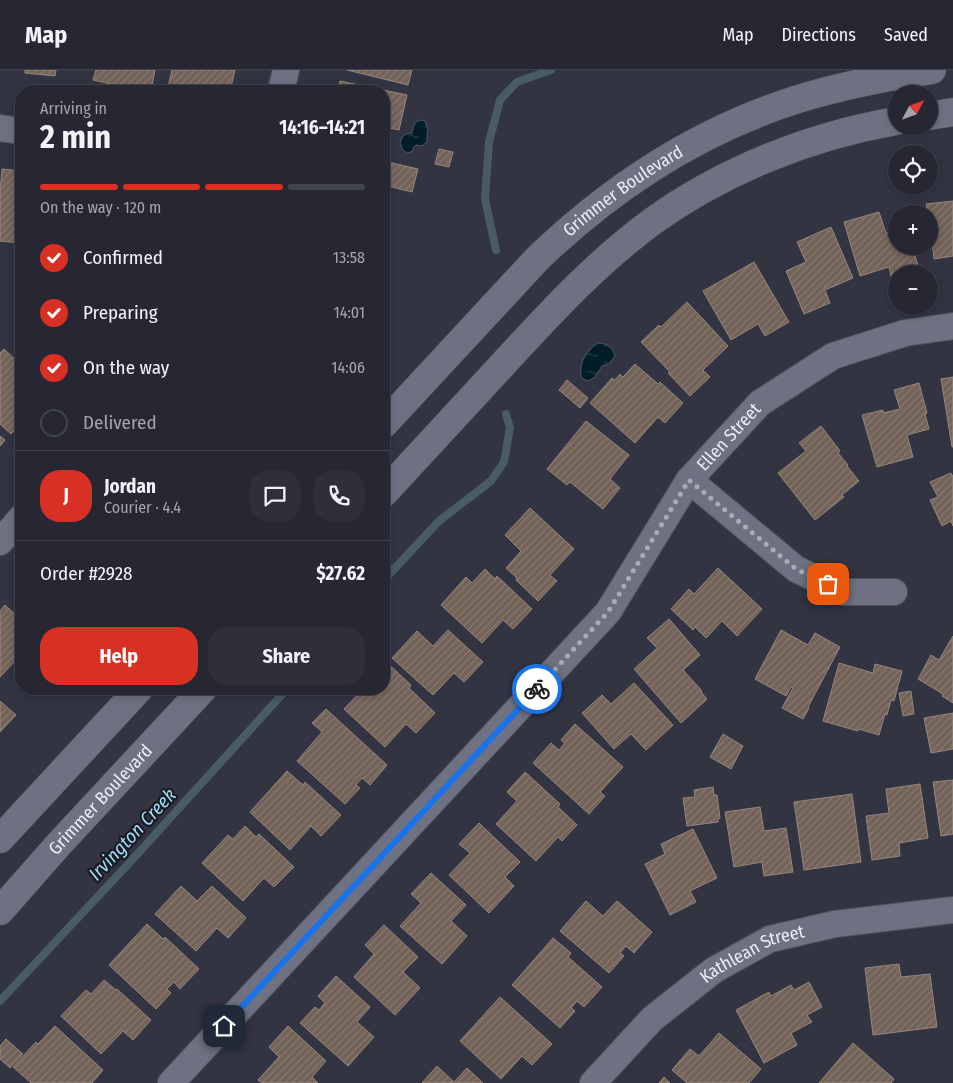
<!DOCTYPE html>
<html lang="en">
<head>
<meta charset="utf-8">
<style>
  :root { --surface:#262732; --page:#2e2f3a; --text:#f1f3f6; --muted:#a4a5ac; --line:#42444d; --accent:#d93025 }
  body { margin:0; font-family:"Fira Sans Condensed",sans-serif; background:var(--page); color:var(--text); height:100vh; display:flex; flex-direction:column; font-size:19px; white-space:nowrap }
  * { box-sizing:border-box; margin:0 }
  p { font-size:16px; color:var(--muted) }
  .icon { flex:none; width:28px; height:28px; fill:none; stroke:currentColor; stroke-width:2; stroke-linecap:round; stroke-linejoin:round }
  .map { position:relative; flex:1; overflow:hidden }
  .panel { position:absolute; left:15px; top:15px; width:375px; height:610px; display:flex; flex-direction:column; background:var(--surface); border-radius:20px; box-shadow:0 2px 8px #0003,0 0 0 1px var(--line) }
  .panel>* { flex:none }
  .needle { width:32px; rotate:49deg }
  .buttons { position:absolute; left:888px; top:15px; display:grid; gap:10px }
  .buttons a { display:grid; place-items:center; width:50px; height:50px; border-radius:50%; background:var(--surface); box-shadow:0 2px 8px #0003,0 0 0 1px var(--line); font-size:25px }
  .pin { position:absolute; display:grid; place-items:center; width:42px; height:42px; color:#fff; margin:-21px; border-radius:10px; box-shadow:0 2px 8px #0006 }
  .courier { position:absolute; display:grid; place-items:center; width:50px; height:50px; margin:-25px; border:4px solid #1a73e8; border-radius:50%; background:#fff; color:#222; box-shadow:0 1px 6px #0007 }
  .headline em { font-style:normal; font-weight:700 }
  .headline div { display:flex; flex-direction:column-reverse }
  .headline { display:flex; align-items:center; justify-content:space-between; height:85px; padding:0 25px }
  h1 { font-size:32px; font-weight:700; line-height:38px }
  .bar { display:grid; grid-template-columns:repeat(4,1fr); gap:8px 5px; align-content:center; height:60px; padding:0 25px }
  .bar i { height:6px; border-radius:4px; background:var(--line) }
  .bar .selected { background:var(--accent) }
  .bar p { grid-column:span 4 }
  .line { display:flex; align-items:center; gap:12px; padding:0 25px; border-top:1px solid var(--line) }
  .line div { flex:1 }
  .round { display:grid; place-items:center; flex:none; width:52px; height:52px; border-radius:20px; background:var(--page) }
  ol { padding:0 25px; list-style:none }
  li { display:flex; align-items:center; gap:15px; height:55px }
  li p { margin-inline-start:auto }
  li .icon { padding:5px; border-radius:50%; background:var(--accent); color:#fff; stroke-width:4 }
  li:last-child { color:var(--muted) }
  li i { width:28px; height:28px; border:2px solid var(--line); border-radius:50% }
  .action { display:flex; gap:10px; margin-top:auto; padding:10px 25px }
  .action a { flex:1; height:58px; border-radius:20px; background:var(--accent); color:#fff; font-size:20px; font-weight:700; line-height:58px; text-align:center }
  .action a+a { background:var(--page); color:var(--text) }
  header { display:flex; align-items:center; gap:30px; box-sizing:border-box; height:70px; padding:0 25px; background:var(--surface); border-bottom:1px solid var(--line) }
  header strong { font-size:24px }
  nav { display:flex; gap:28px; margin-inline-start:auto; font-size:18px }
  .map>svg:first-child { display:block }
  .water { fill:url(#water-ripples); stroke:#485b66 }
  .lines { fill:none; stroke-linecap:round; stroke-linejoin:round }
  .stream { stroke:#485b66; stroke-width:8 }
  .building { fill:url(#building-hatch); stroke:#97867c }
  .street-casing { stroke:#50515e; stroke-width:28 }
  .secondary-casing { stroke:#50515e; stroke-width:29 }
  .street { stroke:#6e7181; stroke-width:26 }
  .secondary { stroke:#6e7181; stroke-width:28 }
  .done { stroke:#aaabb6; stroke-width:5; stroke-dasharray:0 9 }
  .route { stroke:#1a73e8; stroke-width:6 }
  .labels { text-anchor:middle; stroke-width:4.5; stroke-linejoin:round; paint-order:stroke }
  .street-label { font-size:18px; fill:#eaebf5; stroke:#1b1c23 }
  .water-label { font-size:19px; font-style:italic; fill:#a0defc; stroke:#1b1c23 }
</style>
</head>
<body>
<header>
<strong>Map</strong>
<nav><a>Map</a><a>Directions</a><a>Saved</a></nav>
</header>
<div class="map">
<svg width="953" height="1013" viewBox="0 0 953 1013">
  <defs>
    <pattern id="water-ripples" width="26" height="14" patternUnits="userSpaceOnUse" patternTransform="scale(1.25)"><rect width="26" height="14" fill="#031d28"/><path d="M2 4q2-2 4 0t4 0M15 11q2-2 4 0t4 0" fill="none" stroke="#283e48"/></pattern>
    <pattern id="building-hatch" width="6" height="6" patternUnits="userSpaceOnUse" patternTransform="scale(1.25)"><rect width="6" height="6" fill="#726258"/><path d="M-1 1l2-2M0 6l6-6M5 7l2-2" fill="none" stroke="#867971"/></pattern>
  </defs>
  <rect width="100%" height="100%" fill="#323442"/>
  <g class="water">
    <path d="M421,50L425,51L428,60L427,65V72L422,76L416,75L413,78V81C406,85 402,80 400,73L402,67L406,64L412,63C414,56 413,52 421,50Z"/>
    <path d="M598,273C606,273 613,277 615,286L609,294L602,296L595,307L588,311L583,309L581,306C579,292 587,280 598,273Z"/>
  </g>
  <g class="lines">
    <g class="stream">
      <path d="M496,180L485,129L489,72L500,30L517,12L551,0"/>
      <path d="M384,510L439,451L491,411L504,392L510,358L506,344"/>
      <path d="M0,931L132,790L287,619"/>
    </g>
  </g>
  <g class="building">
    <path d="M25,0H56L55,6L25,3Z"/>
    <path d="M96,0H155L151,21H143L93,10Z"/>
    <path d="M172,0H235L230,21H167Z"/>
    <path d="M347,0H412L408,15Z"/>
    <path d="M340,11L407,25L399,60L384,57V21H338Z"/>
    <path d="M439,79L453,82L449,97L435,94Z"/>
    <path d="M384,91L418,99L412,122L384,115Z"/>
    <path d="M2,99L21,101V173L0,171V121Z"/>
    <path d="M953,131V186L934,189L929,144H928L926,134Z"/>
    <path d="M879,142L886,163L896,160V176H912L920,202L914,204H896V209L892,210L889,197L860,206L844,152Z"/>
    <path d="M831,157L853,208L825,220L830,233L804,244L786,201L806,192L797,172Z"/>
    <path d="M754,192L789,252L765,266L758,254L731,270L703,221Z"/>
    <path d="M687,232L728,276L703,300L710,307L690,326L668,303L670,302L641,272L659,255L661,257Z"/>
    <path d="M4,279L21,295V354L11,364L0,354V283Z"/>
    <path d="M635,294L658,314L660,312L683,333L665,353L658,347L635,373L590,333L612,308L615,310L620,304L623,307Z"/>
    <path d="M953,307V377H952L941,309Z"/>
    <path d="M567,310L588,328L580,338L559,320Z"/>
    <path d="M919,313L927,343L925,344L929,359L907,365L913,387L877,397L862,345L883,340V343L900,339L894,320Z"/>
    <path d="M586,351L629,385L610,409L620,418L603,439L570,412L567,415L547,399Z"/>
    <path d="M821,356L840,381L838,383L848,395L847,396L859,411L842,425L844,427L815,450L778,403L806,381L799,373Z"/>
    <path d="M0,366L5,370L0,376Z"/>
    <path d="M951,403L953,407V456L951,451L942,456L930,430L938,427L930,412Z"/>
    <path d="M530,438L574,479L550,505L557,511L538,531L516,510L517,508L506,498L521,481L505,465Z"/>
    <path d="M718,498L762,539L737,566L722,551L706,568L695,557L693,560L671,539L689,519L694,524Z"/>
    <path d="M485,499L495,509L497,506L532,539L513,559L503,550L482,573L441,535L466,507L472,513Z"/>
    <path d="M5,535L21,550V599L14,592L0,607V541Z"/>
    <path d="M669,549L700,585L683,600L702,621L701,622L707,629L681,653L634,599L657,578L647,568Z"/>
    <path d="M448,560L483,592L464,612L454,603L433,625L392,588L417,561L433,576Z"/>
    <path d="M781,560L808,575L815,563L840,577L808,637L809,638L803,649L782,638L793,618L791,617L786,626L755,609Z"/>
    <path d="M953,566V633L942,626L943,624L918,609L931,585L939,590Z"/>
    <path d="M384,590L411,615L409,618L435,643L416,663L406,654L385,677L344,639L363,619H384Z"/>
    <path d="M839,593L873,603L875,594L902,601L894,631L891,630L887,645L885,644L879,665L859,659L858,661L823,651Z"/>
    <path d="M634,613L673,655L646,680L631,664L614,679L582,643L602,625L611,634Z"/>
    <path d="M911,621L914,644L903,646L899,623Z"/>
    <path d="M0,631L16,645L0,662Z"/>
    <path d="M326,639L387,695L370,715L362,708L356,715L360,718L345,734L297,691L322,662L312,653Z"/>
    <path d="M953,643V679L931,683L924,648Z"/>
    <path d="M575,654L623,697L600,722L605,726L589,744L533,693L551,673L559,680L565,673L561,670Z"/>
    <path d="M723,664L743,676L731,699L710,687Z"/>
    <path d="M287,701L303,715L305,712L341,745L321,766L311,756L290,780L250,742Z"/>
    <path d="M525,702L560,734L558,737L577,755L562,771L558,767L536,791L496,754L517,731L507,722Z"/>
    <path d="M953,710V764L941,766L933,712Z"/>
    <path d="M920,714L928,768L899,773L900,786L872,790L866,746L889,743L886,719Z"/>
    <path d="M713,717L714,725H717L720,748L718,749V752L687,756L683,728L695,727L694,720Z"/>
    <path d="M852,724L861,792L804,800L794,732Z"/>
    <path d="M760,737L764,761L786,758L793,802L764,806L762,792L734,797L725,742Z"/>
    <path d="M479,753L520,792L505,807L514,816L489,843L449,805L470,783L459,774Z"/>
    <path d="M245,756L256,767L259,764L294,797L274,817L264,808L243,831L202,793L228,765L233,769Z"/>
    <path d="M693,759L717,808L690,821L696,832L670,845L645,794L665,784L661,774Z"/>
    <path d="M431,803L466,835L451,851L467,866L442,894L400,856L421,833L411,824Z"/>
    <path d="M181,816L197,831L212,816L246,848L228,868L217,858L196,881L155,844Z"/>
    <path d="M586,831L603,846L617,831L652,862L634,883L626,876L620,883L624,886L609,903L560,861Z"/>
    <path d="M147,854L163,869L165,867L199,899L180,919L174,912L167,919L171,923L156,939L109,895Z"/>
    <path d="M384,855L418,887L403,902L420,918L395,945L354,907L374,884L365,875Z"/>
    <path d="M553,868L571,883L568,887L602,917L584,937L577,931L571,938L575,941L560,958L512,915Z"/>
    <path d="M899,894L901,907L930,904L937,957L873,965L865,898Z"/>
    <path d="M336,906L370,937L357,952L374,967L348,996L300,953L315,937L319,940L325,933L318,926Z"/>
    <path d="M104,910L116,920L117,919L151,950L133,970L123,961L101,984L61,946L86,920L91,924Z"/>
    <path d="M809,912L822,937L807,945L812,952L791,963L797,975L764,993L736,940L769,922L771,926L791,915L794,920Z"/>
    <path d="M500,927L552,974L532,995L522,986L501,1009L460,971Z"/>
    <path d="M55,956L103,1000L92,1013H31L13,997L36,972L38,974Z"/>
    <path d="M288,956L326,991L312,1007L318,1013H262L258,1010L279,987L269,977Z"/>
    <path d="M719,963L761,999L749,1013H687L672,1000L690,979L699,986Z"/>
    <path d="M6,969L23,984L10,998L0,989V976Z"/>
    <path d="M853,973L894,1009L891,1013H819Z"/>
    <path d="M437,996L454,1012L467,998L483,1013H422Z"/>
    <path d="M664,1007L670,1013H659Z"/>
  </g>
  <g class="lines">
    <defs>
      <g id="street">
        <path d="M281,21L286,0"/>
        <path d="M0,58L21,61"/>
        <path d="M689,410L796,499L844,522H894"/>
        <path d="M0,472L21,448"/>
        <path id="s1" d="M171,1013L608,542L689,410L760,333L833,286L905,263L953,256"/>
        <path id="s2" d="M593,1013L652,949L714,900L770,869L835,854L953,840"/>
      </g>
      <g id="secondary">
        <path d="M929,46L953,42"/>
        <path id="s3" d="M384,354L538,188C611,118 698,61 795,30C840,16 886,7 932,0"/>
        <path d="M384,423C424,380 464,336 505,292C551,242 597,192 653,151C724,100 810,66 896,51"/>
        <path d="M0,769L139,619"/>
        <path id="s4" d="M0,841L59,774L203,619"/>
      </g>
    </defs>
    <use href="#street" class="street-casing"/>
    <use href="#secondary" class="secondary-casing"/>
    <use href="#street" class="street"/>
    <use href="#secondary" class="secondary"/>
  </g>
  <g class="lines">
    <path class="done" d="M537,619L608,542L689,410L796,499L828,514"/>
    <path class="route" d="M224,956L537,619"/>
  </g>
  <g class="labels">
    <g class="street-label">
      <text dy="6" stroke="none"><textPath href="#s3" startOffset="335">Grimmer Boulevard</textPath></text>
      <text dy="6" stroke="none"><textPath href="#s1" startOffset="856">Ellen Street</textPath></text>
      <text dy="6" stroke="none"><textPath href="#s4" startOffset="150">Grimmer Boulevard</textPath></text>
      <text dy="6" stroke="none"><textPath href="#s2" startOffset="208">Kathlean Street</textPath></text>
    </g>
    <g class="water-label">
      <text transform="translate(132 764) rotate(-47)" y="7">Irvington Creek</text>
    </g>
  </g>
</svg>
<div class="buttons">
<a><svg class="needle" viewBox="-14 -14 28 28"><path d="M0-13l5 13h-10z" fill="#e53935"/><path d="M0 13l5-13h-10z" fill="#a4a5ac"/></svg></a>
<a><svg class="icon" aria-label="locate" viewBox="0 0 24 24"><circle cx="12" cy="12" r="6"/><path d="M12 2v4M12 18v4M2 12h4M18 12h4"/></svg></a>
<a>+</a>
<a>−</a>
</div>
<div class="pin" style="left:828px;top:514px;background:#ea580c"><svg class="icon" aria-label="bag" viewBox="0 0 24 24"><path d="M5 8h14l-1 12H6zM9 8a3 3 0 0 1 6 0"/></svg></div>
<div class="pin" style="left:224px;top:956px;background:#1f2937"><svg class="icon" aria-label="home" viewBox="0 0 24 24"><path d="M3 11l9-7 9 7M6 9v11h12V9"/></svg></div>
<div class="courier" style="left:537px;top:619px"><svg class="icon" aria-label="bike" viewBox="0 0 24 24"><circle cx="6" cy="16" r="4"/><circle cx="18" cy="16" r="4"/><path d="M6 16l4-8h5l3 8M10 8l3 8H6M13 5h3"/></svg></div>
<section class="panel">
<div class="headline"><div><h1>2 min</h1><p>Arriving in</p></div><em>14:16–14:21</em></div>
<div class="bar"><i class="selected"></i><i class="selected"></i><i class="selected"></i><i></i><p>On the way · 120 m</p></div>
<ol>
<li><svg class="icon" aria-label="check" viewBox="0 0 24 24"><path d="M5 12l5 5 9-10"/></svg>Confirmed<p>13:58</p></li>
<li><svg class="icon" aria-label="check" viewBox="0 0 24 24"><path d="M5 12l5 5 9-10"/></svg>Preparing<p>14:01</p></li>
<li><svg class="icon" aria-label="check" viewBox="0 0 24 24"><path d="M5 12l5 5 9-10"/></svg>On the way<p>14:06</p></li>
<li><i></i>Delivered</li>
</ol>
<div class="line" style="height:90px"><b class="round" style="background:var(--accent);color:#fff">J</b><div><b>Jordan</b><p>Courier · 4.4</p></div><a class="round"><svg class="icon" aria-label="chat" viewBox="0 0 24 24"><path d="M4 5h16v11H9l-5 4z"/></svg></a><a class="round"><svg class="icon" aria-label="phone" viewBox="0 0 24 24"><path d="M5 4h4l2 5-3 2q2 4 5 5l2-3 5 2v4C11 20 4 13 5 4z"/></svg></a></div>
<div class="line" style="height:65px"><div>Order #2928</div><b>$27.62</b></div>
<div class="action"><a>Help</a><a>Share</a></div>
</section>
</div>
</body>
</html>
